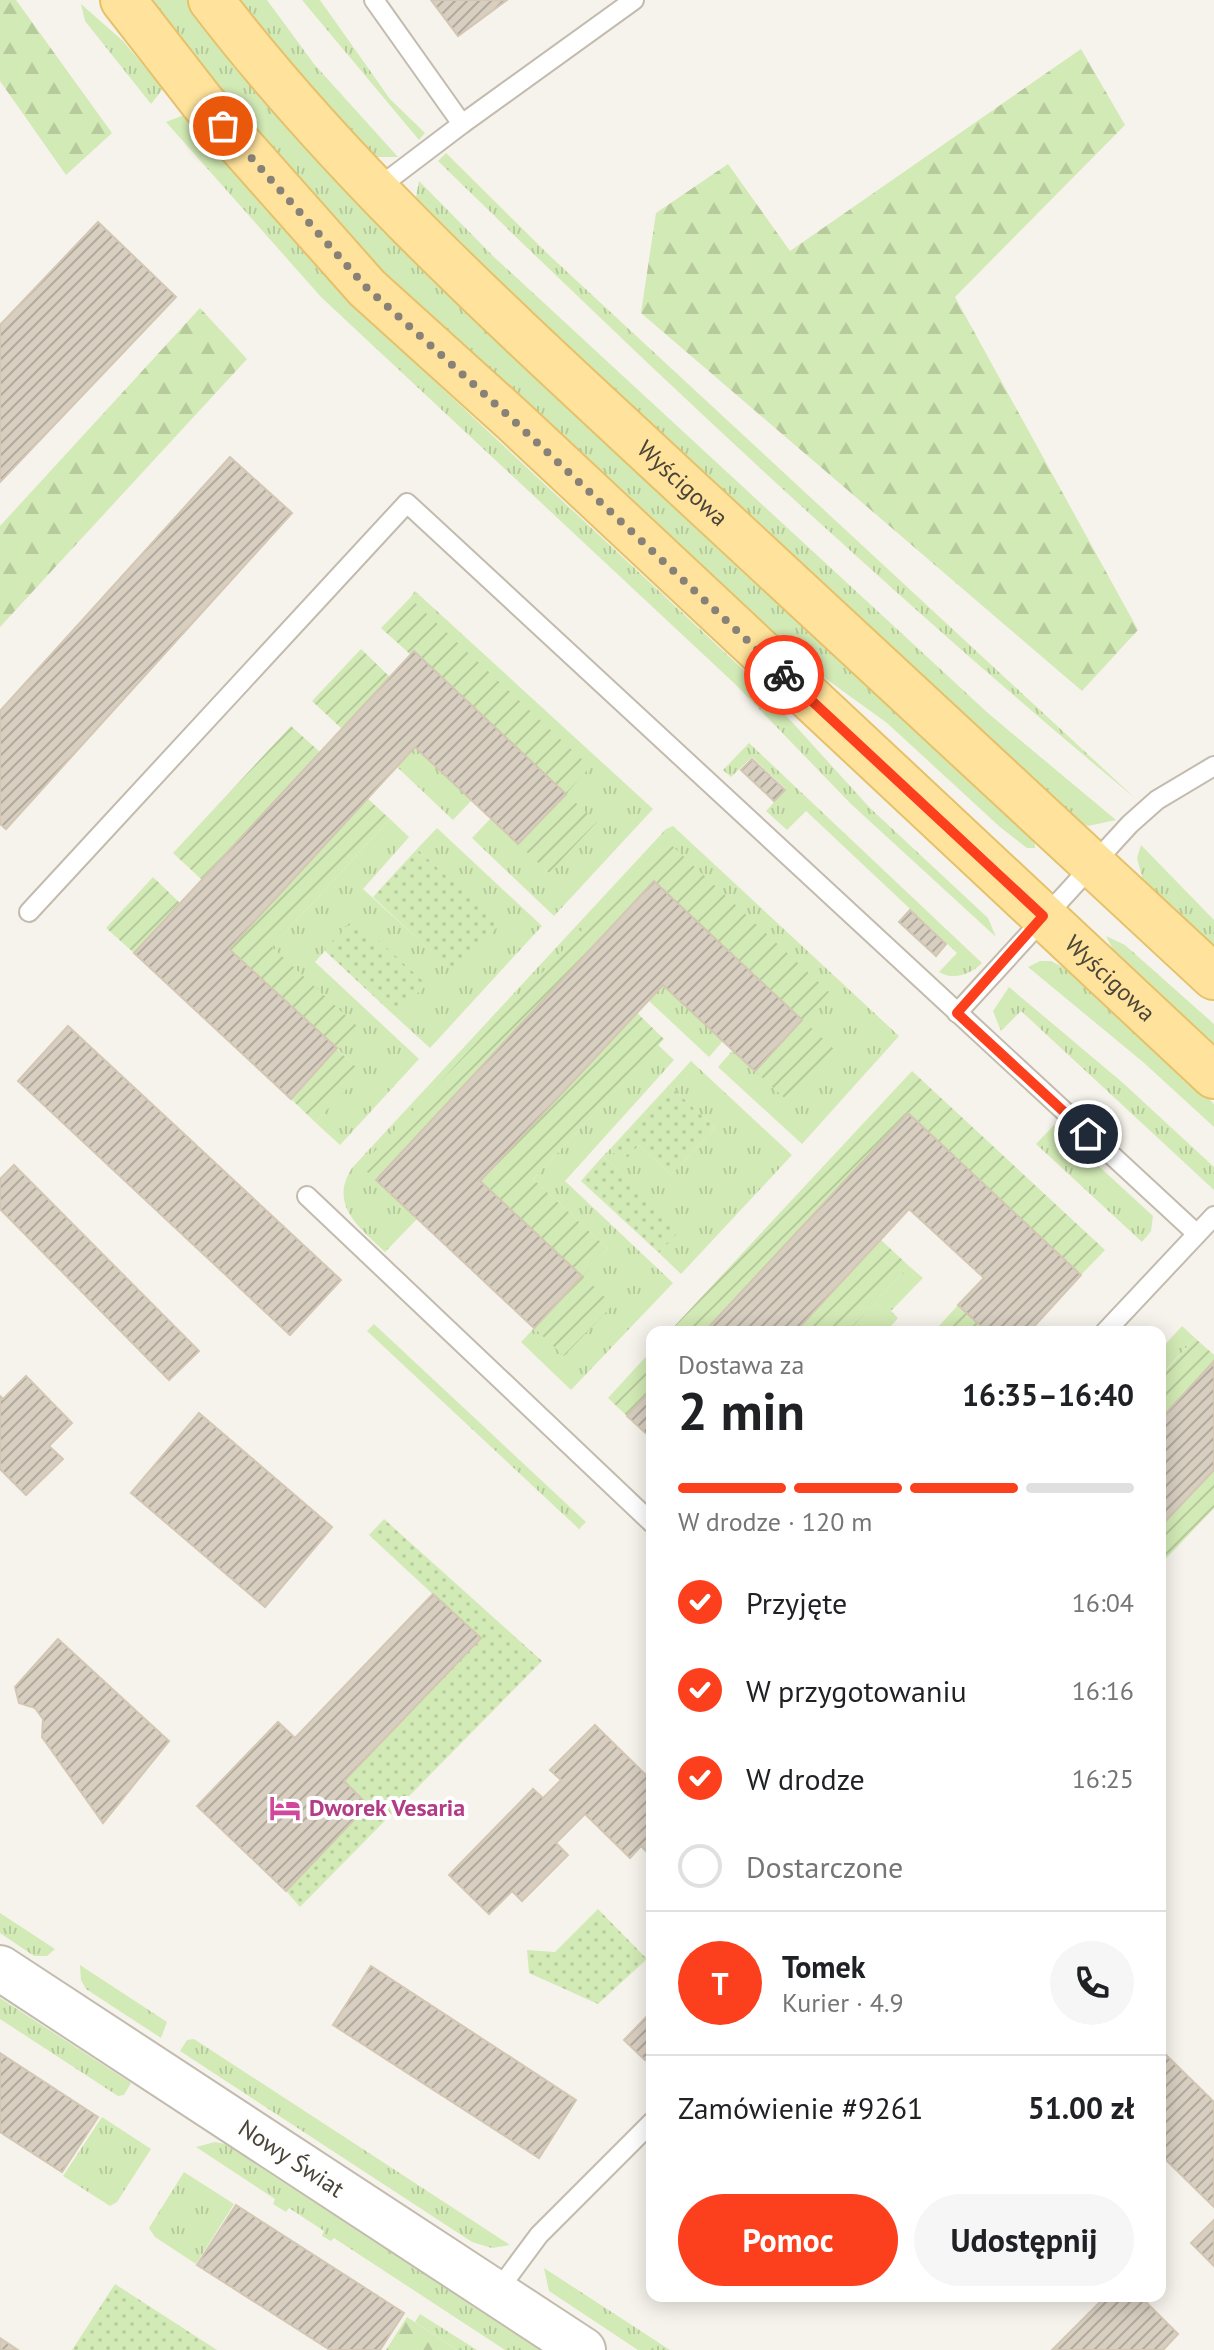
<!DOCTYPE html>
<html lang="pl">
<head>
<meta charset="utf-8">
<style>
  :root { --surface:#fff; --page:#f6f6f6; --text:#202124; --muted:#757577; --line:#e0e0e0; --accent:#fc3f1d }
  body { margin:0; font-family:"PT Sans",sans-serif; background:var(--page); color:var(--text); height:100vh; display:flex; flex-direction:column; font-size:30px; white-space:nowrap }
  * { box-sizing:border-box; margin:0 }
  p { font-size:26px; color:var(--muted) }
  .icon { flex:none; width:44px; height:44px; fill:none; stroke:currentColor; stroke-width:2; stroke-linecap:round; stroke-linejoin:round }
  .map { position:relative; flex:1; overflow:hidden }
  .details { position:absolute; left:646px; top:1326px; width:520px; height:976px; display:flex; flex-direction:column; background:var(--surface); border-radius:16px; box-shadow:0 4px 20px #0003 }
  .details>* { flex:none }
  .pin { position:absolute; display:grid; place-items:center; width:68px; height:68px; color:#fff; margin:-34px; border:4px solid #fff; border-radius:50%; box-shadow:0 2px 8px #0007 }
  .courier { position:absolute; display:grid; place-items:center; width:80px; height:80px; margin:-40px; border:6px solid #fc3f1d; border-radius:50%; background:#fff; color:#222; box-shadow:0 2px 10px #0007 }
  .summary em { font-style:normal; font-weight:800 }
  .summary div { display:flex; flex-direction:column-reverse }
  .summary { display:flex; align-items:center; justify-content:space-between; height:136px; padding:0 32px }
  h1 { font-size:52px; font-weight:800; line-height:60px }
  .bar { display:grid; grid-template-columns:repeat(4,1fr); gap:12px 8px; align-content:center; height:96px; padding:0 32px }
  .bar i { height:10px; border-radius:6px; background:var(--line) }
  .bar .current { background:var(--accent) }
  .bar p { grid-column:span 4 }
  .line { display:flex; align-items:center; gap:20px; padding:0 32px; border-top:2px solid var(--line) }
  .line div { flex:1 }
  .round { display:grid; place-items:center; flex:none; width:84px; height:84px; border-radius:42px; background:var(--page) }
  ol { padding:0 32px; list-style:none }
  li { display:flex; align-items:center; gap:24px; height:88px }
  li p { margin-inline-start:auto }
  li .icon { padding:8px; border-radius:50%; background:var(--accent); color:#fff; stroke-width:4 }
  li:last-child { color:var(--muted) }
  li i { width:44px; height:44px; border:4px solid var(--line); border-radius:50% }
  .button { display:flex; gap:16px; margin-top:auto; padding:16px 32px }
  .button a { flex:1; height:92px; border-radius:48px; background:var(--accent); color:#fff; font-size:32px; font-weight:800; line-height:92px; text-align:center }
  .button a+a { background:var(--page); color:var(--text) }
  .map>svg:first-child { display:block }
  .grass { fill:url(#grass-tufts) }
  .forest { fill:url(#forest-firs) }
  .park { fill:url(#park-dots) }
  .garden { fill:url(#garden-furrows) }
  .building { fill:url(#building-hatch); stroke:#d3c7b4; stroke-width:2 }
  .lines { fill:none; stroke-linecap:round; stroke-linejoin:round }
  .service-casing { stroke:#c2bbae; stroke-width:22 }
  .tertiary-casing { stroke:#c2bbae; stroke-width:48 }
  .primary-casing { stroke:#e6c16a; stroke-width:48 }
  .service { stroke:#fff; stroke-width:18 }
  .tertiary { stroke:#fff; stroke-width:44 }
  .primary { stroke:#ffe39c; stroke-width:44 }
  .done { stroke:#878178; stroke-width:8; stroke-dasharray:0 14.4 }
  .route { stroke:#fc3f1d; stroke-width:10 }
  .labels { text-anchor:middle; stroke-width:8; stroke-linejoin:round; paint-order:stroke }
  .street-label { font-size:24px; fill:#4b4439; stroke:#fff }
  .hotel-label { font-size:24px; font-weight:bold; fill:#b23c85; stroke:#fff; text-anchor:start }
</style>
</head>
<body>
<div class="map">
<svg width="1214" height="2350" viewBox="0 0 1214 2350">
  <defs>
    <pattern id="grass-tufts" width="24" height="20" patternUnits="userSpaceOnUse" patternTransform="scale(2)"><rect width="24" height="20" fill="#d2eab5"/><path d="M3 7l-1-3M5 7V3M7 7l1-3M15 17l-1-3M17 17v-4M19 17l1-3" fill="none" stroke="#b6ca9c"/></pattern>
    <pattern id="forest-firs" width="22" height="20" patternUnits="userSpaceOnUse" patternTransform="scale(2)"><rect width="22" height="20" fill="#d2eab5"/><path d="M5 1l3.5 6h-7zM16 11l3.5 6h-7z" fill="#b6ca9c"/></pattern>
    <pattern id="park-dots" width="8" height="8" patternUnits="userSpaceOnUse" patternTransform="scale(2)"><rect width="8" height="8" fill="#d2eab5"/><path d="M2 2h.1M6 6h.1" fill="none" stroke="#b6ca9c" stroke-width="1.8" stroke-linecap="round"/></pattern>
    <pattern id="garden-furrows" width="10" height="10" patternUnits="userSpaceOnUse" patternTransform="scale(2)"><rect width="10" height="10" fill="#d2eab5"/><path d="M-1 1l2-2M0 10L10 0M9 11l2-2" fill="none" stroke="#b6ca9c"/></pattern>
    <pattern id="building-hatch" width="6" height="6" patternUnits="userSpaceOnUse" patternTransform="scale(2)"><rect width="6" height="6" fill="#d8cfc1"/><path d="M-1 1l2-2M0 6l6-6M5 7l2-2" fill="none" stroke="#b1aa9e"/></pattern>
  </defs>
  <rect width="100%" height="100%" fill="#f6f3ec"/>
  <g class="grass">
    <path d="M144,0H187L254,86L433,281L1000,803C1011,815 1036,831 1035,848H1027L1000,827L887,723L775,642L401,293L276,161Z"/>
    <path d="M238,0H267L314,64L398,157H376L365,149Z"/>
    <path d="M302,0H320L390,99L425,133L419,140Z"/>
    <path d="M81,4L123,41L163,89L151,104L85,21Z"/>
    <path d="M184,115L314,263L371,322L751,677L870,808L988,918L996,937L851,804L735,684L321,297L166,122Z"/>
    <path d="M446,153L550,256L1136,799C894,598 663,381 438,161Z"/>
    <path d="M419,181L493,256L989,714L1116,820L1088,826L1074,819L509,295L421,208L416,197Z"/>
    <path d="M415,591L653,809L554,916L472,838L491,818L549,873L566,794L410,598Z"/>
    <path d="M749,743L982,963C971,974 954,981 939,972L957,953L806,811L787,830L766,811L786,789L752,757L731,777L723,770Z"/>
    <path d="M415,747L472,800L453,820L397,767Z"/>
    <path d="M390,819L409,837L363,889L454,972L498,925L417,849L437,828L542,926L430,1048L396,1017L425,984L353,919L315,962L419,1059L340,1145L315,1122L361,1073L337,1048L272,947Z"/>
    <path d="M673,826L899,1036L802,1144L718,1067L733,1050L756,1071L802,1020L654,882L376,1179L417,1219L385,1252C360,1228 328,1205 352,1168L666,829Z"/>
    <path d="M1141,845L1214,920V948L1143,881L1137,858Z"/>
    <path d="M1106,936L1125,945L1214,1024V1046L1116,955Z"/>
    <path d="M1040,961H1051L1072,972L1214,1104V1127L1143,1062L1028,967Z"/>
    <path d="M663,985L723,1041L709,1057L649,1001Z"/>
    <path d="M1009,987L1123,1083L1214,1167V1190L1021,1011L1001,1031L993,1011Z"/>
    <path d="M658,1045L674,1060L565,1181L673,1283L571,1390L521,1342L608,1249L533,1179Z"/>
    <path d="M691,1061L792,1155L681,1274L659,1253L681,1228L603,1156L610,1149L623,1161L639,1145L671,1175L715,1128L669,1085Z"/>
    <path d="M1054,1125L1153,1216L1151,1231L1142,1242L1036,1144Z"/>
    <path d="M909,1266L923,1278L891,1311L898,1318L886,1332H848Z"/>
    <path d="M374,1324L586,1522L579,1529L367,1331Z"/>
    <path d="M1182,1326L1195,1338L1160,1376V1350Z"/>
    <path d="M0,1913L55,1949L47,1956H34L0,1933Z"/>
    <path d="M80,1965L167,2022L161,2038L86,1989L81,1980Z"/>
    <path d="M0,1998L131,2083L124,2095L118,2096L0,2019Z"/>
    <path d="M194,2039L510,2245L492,2248L472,2242L180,2051L187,2040Z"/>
    <path d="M102,2117L151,2149L117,2202L110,2206L63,2176Z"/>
    <path d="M215,2142L225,2144L540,2350H505L334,2238L331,2241L322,2236L324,2231L289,2208L286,2212L273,2204L275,2199L196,2147Z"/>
    <path d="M184,2172L234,2204L196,2264L155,2237L149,2228Z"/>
    <path d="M544,2268L670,2350H638L549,2291Z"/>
    <path d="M420,2314L477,2350H457L415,2322Z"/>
  </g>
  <g class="forest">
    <path d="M0,0H16L112,133L66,175L0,81Z"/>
    <path d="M1081,49L1125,125L955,297L1138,630L1082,691L641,313L656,213L728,164L790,251Z"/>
    <path d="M200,308L247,359L0,627V526Z"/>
    <path d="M407,2317L457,2350H386Z"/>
  </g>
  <g class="park">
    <path d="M417,849L499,925L454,973L373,897Z"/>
    <path d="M354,918L426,984L396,1017L324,950Z"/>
    <path d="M669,1085L715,1128L671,1175L639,1145L623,1162L610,1149Z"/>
    <path d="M603,1156L682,1228L659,1253L581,1181Z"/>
    <path d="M384,1519L542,1661L300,1907L286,1891L368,1805L344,1781L480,1638L369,1535Z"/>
    <path d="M598,1909L647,1959L598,2004L529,1973L527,1950L555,1952Z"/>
    <path d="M115,2284L217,2350H72Z"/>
  </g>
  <g class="garden">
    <path d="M410,598L590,767L566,794L597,822L549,873L518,844L565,793L414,652L411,655L381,628Z"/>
    <path d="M361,649L390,677L342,729L312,701Z"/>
    <path d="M291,726L320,752L202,880L173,853Z"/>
    <path d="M367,798L390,819L272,947L357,1026L337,1049L362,1073L315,1122L291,1099L336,1048L229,949Z"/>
    <path d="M666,840L829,992L803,1020L838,1053L791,1104L755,1071L802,1020L654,882L376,1180L361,1166Z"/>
    <path d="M153,877L180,903L134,953L106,928Z"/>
    <path d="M637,1013L664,1039L533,1179L608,1249L583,1276L613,1305L564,1356L534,1328L582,1276L480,1181Z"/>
    <path d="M912,1071L1105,1250L1081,1275L908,1113L704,1332H669Z"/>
    <path d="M881,1240L909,1266L848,1332H795Z"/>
    <path d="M958,1305L987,1332H945L939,1326Z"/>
    <path d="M1195,1338L1214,1355V1361L1160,1420V1377Z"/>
    <path d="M652,1350V1389L627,1416L608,1398Z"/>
    <path d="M1214,1470V1508L1160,1565V1527Z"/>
  </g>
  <g class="building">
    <path d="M431,0H507L458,36Z"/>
    <path d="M98,222L176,297L0,482V325Z"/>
    <path d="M230,457L292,513L6,829L0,824V711Z"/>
    <path d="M414,651L566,794L518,844L415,747L229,949L337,1048L291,1099L134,953Z"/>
    <path d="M752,759L785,790L774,801L741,770Z"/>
    <path d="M654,881L802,1020L755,1071L663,985L480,1181L582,1276L534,1328L376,1180Z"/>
    <path d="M910,910L946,944L936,956L899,922Z"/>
    <path d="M68,1026L341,1280L290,1335L18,1081Z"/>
    <path d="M908,1113L1081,1275L1029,1332H987L958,1305L984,1278L909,1209L795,1332H704Z"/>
    <path d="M14,1165L199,1351L169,1380L0,1209V1179Z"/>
    <path d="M1214,1361V1470L1160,1527V1420Z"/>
    <path d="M26,1376L72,1423L49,1446L63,1459L26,1495L0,1469V1396L3,1399Z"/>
    <path d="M652,1389V1439L627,1416Z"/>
    <path d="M199,1413L332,1527L265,1607L131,1493Z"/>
    <path d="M433,1594L481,1638L344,1781L368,1805L286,1891L197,1806L278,1722L295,1738Z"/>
    <path d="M58,1639L169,1741L103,1823L42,1737L43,1719L35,1708L19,1703L15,1687Z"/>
    <path d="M595,1725L652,1781V1857L641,1846L630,1858L585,1814L556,1843L568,1855L522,1901L512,1891L489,1914L449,1875L533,1789L543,1798L561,1780L550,1770Z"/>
    <path d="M371,1966L576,2100L539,2158L333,2025Z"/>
    <path d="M652,2011V2053L645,2060L624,2040Z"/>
    <path d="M1160,2049L1214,2102V2207L1160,2154Z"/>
    <path d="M0,2053L98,2117L62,2172L0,2132Z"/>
    <path d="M236,2205L404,2313L380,2350H330L197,2265Z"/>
    <path d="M1214,2220V2266L1191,2243Z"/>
    <path d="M1106,2296H1140L1178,2334L1163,2350H1052Z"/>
    <path d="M0,2338L18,2350H0Z"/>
  </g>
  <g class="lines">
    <defs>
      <g id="service">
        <path d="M374,0L462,124L375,190"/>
        <path d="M462,124L634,0"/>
        <path d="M29,912L407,503L1197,1234"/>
        <path d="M957,1013L1130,824L1157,800L1214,766"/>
        <path d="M307,1196L652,1523"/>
        <path d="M1105,1332L1214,1216"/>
        <path d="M496,2293L539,2235L652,2122"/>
      </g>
      <g id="tertiary">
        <path id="s1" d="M0,1968L583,2350"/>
      </g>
      <g id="primary">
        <path id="s2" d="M123,0L203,103L367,288L513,420L1214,1076"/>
        <path id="s3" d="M211,0C345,175 511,324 672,474C853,641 1034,808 1214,977"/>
      </g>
    </defs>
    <use href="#service" class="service-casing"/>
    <use href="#tertiary" class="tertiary-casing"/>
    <use href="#primary" class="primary-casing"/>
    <use href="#service" class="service"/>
    <use href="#tertiary" class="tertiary"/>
    <use href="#primary" class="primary"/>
  </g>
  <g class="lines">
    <path class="done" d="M223,126L367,288L513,420L784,675"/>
    <path class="route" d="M784,675L1043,916L957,1013L1088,1134"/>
  </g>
  <defs>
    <symbol id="hotel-bare" viewBox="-9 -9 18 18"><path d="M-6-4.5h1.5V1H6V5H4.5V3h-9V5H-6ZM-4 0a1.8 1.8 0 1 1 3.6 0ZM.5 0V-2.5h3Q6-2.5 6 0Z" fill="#d1479c" stroke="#fff" stroke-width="2.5" paint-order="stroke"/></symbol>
  </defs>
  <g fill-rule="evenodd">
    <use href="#hotel-bare" x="263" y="1786" width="44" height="44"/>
  </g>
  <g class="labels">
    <g class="street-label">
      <text dy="8" stroke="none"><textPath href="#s3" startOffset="676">Wyścigowa</textPath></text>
      <text dy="8" stroke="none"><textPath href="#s2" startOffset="1392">Wyścigowa</textPath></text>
      <text dy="8" stroke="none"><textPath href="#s1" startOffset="348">Nowy Świat</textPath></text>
    </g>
    <g class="hotel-label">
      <text x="309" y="1816">Dworek Vesaria</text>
    </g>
  </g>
</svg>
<div class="pin" style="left:223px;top:126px;background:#ea580c"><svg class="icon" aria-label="bag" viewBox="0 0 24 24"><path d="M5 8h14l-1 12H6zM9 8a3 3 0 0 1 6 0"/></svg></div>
<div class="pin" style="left:1088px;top:1134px;background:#1f2937"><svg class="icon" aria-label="home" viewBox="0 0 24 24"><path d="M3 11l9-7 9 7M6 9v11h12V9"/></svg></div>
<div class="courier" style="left:784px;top:675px"><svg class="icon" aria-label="bike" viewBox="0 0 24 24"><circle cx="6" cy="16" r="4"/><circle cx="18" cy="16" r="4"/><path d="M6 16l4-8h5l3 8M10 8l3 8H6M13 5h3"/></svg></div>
<section class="details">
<div class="summary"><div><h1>2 min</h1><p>Dostawa za</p></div><em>16:35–16:40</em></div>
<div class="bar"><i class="current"></i><i class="current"></i><i class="current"></i><i></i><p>W drodze · 120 m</p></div>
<ol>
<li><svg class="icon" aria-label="check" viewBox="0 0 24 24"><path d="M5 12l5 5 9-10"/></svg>Przyjęte<p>16:04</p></li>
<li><svg class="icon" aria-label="check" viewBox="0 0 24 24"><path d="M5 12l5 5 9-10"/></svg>W przygotowaniu<p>16:16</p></li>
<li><svg class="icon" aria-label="check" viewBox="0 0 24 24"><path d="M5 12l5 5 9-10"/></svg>W drodze<p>16:25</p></li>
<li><i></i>Dostarczone</li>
</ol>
<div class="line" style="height:144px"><b class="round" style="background:var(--accent);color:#fff">T</b><div><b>Tomek</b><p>Kurier · 4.9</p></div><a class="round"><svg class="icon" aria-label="phone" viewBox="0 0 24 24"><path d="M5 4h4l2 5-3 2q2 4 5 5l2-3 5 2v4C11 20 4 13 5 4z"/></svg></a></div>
<div class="line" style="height:104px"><div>Zamówienie #9261</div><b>51.00 zł</b></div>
<div class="button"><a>Pomoc</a><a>Udostępnij</a></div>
</section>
</div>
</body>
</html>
